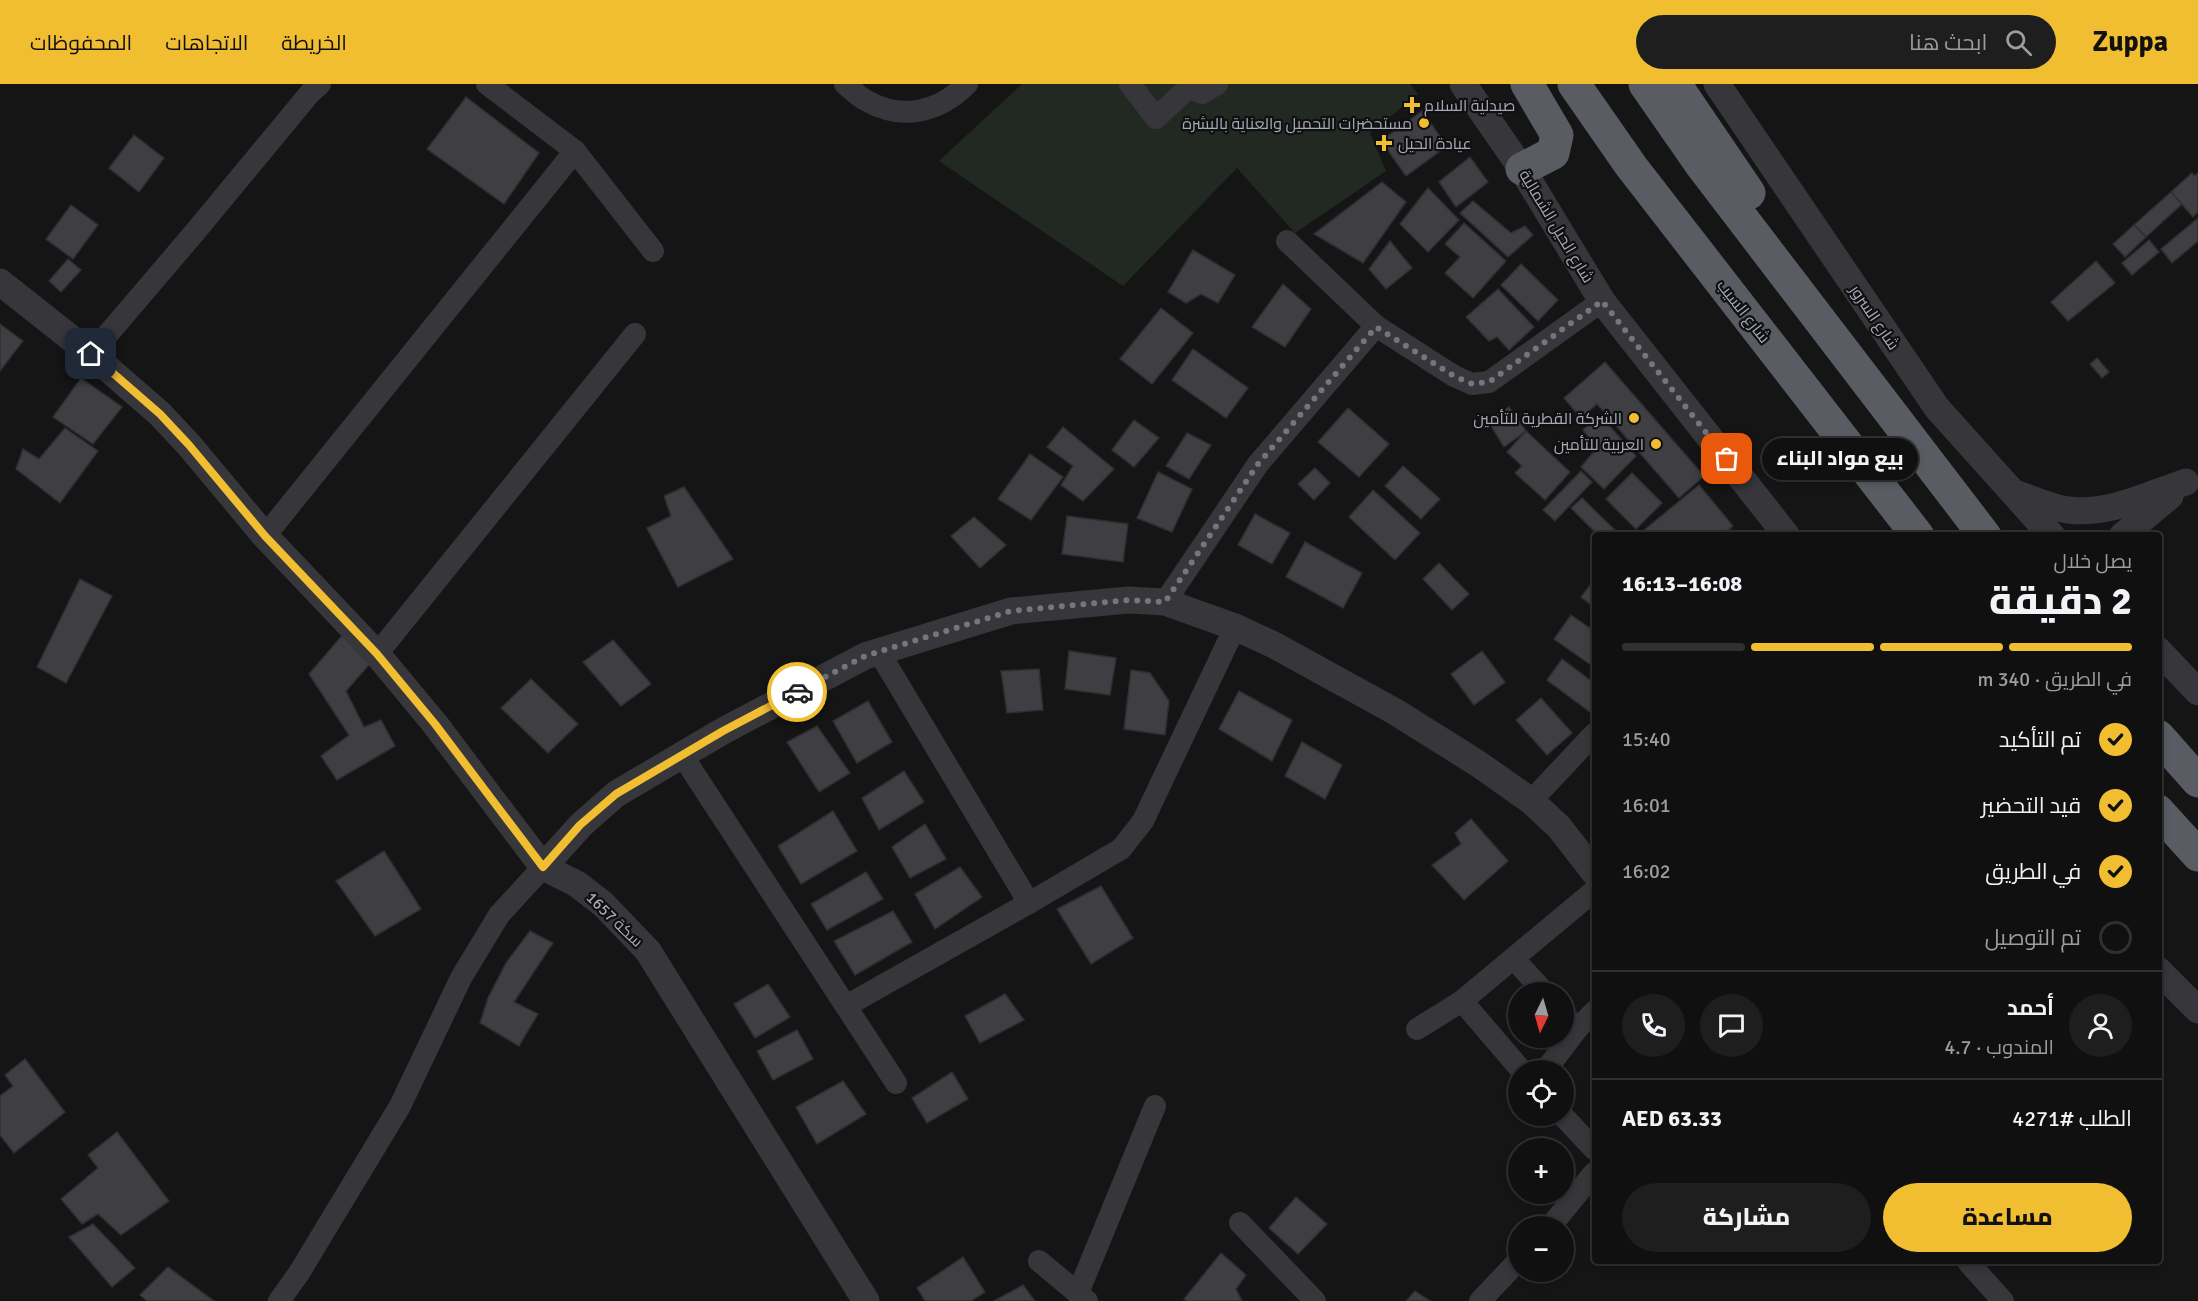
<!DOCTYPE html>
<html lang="ar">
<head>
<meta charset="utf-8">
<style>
  :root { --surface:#101010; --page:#1e1e1e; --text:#f1f3f6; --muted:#9c9d9f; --line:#303030; --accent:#f1be32 }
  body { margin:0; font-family:Signika,Cairo,sans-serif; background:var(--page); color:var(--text); direction:rtl; height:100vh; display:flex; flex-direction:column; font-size:22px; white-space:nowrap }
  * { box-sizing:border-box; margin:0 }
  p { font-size:20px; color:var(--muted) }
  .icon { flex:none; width:33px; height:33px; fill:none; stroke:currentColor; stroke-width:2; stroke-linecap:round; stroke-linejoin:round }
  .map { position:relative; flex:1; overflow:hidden; direction:ltr }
  .panel { position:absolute; left:1592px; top:448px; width:570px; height:732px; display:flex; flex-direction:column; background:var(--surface); border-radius:6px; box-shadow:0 3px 9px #0003,0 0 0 2px var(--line); direction:rtl }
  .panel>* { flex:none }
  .needle { width:39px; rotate:185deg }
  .controls { position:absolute; left:1508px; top:898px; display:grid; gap:12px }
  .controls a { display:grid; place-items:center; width:66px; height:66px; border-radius:50%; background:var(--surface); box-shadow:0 3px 9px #0003,0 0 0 2px var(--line); font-size:30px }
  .pin { position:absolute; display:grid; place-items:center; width:51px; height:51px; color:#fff; margin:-26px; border-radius:12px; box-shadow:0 3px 9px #0006 }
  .courier { position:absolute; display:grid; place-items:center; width:60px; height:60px; margin:-30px; border:4px solid #f1be32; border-radius:50%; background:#fff; color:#222; box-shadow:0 2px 8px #0007 }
  .bubble { position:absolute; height:42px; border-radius:21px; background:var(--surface); box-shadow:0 3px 9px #0003,0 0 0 2px var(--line); font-size:20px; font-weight:800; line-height:42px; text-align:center; direction:rtl }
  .headline em { font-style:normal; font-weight:800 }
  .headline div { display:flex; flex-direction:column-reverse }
  .headline { display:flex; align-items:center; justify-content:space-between; height:102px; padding:0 30px }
  h1 { font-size:39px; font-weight:800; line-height:45px }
  .bar { display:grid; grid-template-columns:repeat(4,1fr); gap:9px 6px; align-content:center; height:72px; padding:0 30px }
  .bar i { height:8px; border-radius:4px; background:var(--line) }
  .bar .on { background:var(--accent) }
  .bar p { grid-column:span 4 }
  .line { display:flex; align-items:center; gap:15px; padding:0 30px; border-top:2px solid var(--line) }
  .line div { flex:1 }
  .round { display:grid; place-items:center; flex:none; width:63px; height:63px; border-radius:32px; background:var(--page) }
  ol { padding:0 30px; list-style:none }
  li { display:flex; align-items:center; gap:18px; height:66px }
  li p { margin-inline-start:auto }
  li .icon { padding:6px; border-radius:50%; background:var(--accent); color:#111; stroke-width:4 }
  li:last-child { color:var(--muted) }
  li i { width:33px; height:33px; border:3px solid var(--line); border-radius:50% }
  .button { display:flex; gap:12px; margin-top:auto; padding:12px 30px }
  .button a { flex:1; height:69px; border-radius:36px; background:var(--accent); color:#111; font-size:24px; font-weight:800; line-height:69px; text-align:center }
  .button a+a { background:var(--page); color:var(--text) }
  header { display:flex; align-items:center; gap:36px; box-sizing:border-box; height:84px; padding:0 30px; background:var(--accent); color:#111 }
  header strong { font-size:28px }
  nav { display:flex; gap:33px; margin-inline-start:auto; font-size:21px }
  .search { width:420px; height:54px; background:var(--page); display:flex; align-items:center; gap:15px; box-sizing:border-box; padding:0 21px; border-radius:33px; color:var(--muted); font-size:22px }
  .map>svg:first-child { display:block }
  .green { fill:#212922 }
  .building { fill:#3f3f43; stroke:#2f2f32; stroke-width:1.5 }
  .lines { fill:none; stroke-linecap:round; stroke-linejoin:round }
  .minor { stroke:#36363b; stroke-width:22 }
  .tertiary { stroke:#36363b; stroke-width:27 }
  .trunk { stroke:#5a5c63; stroke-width:33 }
  .done { stroke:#73767f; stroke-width:6; stroke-dasharray:0 10.8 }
  .route { stroke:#f1be32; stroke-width:8 }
  .poi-dot { fill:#f1be32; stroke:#101011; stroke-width:2 }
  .labels { text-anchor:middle; stroke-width:4.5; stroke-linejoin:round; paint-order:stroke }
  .poi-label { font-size:16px; fill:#a6aab7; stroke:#101011; text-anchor:end }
  .street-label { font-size:16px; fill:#a6aab7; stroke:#101011 }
</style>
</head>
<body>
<header>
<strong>Zuppa</strong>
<div class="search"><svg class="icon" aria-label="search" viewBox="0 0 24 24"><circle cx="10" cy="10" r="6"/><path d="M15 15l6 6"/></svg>ابحث هنا</div>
<nav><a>الخريطة</a><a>الاتجاهات</a><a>المحفوظات</a></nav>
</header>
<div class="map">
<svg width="2198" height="1217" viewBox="0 0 2198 1217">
  <rect width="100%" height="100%" fill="#151516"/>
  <path class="green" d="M1022,0H1410L1418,10L1370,49L1386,87L1295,149L1237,84L1123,202L939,77Z"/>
  <g class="building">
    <path d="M466,13L539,69L504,120L427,65Z"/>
    <path d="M1422,27L1447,62L1406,92L1381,57Z"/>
    <path d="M134,51L164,74L139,108L109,84Z"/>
    <path d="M1470,73L1488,98L1456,123L1439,98Z"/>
    <path d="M2192,89L2194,92L2198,89V128L2193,133L2171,108Z"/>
    <path d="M1382,98L1406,118L1363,179L1314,150Z"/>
    <path d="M1428,104L1459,136L1428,168L1400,140Z"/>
    <path d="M2171,108L2182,120L2146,153L2134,141Z"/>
    <path d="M1473,117L1511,149L1525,142L1533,151L1508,173L1460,129Z"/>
    <path d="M71,121L98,141L73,175L46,155Z"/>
    <path d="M2198,134V157L2172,179L2161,165Z"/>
    <path d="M1464,139L1506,177L1473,214L1445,189L1460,173L1445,160Z"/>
    <path d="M2134,141L2146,153L2125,173L2113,160Z"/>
    <path d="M2149,156L2159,168L2132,191L2122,179Z"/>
    <path d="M1390,157L1412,184L1386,205L1369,185Z"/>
    <path d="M1193,166L1235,191L1218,219L1201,210L1186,219L1168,208Z"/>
    <path d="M68,175L81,186L61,208L49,197Z"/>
    <path d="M2096,177L2115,199L2068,237L2051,218Z"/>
    <path d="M1521,180L1558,216L1538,237L1501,201Z"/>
    <path d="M1283,200L1311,225L1285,263L1252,243Z"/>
    <path d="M1498,205L1534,243L1509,266L1497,253L1489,257L1466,233Z"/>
    <path d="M1161,224L1193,249L1152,300L1120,275Z"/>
    <path d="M0,240L23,257L0,287Z"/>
    <path d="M1193,265L1248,304L1226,334L1172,296Z"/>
    <path d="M2097,274L2109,288L2102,294L2090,280Z"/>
    <path d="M1605,278L1704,392L1679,414L1597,320L1581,334L1564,314Z"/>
    <path d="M81,294L122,323L93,360L53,333Z"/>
    <path d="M1509,323L1526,347L1504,363L1488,337Z"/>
    <path d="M1348,324L1389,360L1359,393L1318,358Z"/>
    <path d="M1600,331L1636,372L1604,405L1581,383L1597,364L1583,346Z"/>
    <path d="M1134,336L1159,354L1134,383L1112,366Z"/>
    <path d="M1063,343L1114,385L1083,417L1061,401L1073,382L1047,363Z"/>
    <path d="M65,344L98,367L60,419L16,385L23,365L39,375Z"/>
    <path d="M1526,347L1570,388L1545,416L1515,389L1522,382L1507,368Z"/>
    <path d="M1187,349L1211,361L1189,395L1166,382Z"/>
    <path d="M1030,370L1063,393L1031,436L998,415Z"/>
    <path d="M1403,382L1440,415L1421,435L1385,402Z"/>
    <path d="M1315,384L1330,399L1314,416L1298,400Z"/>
    <path d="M1581,387L1592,398L1555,437L1543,426Z"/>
    <path d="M1158,388L1192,405L1172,448L1137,434Z"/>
    <path d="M1632,389L1662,419L1636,445L1606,415Z"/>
    <path d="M1699,401L1733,442L1722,452H1647L1643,447Z"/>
    <path d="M684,403L733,475L678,503L647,444L671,432L664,412Z"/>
    <path d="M1373,406L1420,449L1395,476L1349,433Z"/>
    <path d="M1582,414L1621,452H1599L1571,424Z"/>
    <path d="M1255,430L1290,449L1272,480L1238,461Z"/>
    <path d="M1067,432L1128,440L1123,478L1062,470Z"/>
    <path d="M974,433L1006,461L980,484L951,452Z"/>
    <path d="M1305,458L1362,489L1343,524L1286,493Z"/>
    <path d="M1439,479L1469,510L1452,526L1423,495Z"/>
    <path d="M80,495L112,512L66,599L37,583Z"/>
    <path d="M1594,496V523L1581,513Z"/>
    <path d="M1571,531L1594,547V576L1591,581L1554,555Z"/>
    <path d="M345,548L374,575L346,607L364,643L381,636L395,662L337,696L321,672L349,651L309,590Z"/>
    <path d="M613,556L651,600L621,622L583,578Z"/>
    <path d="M1069,567L1116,574L1110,611L1065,605Z"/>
    <path d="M1482,567L1505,598L1474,621L1451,590Z"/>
    <path d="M1562,575L1594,599V631L1547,596Z"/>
    <path d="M1039,585L1043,626L1007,629L1001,587Z"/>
    <path d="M1131,586L1150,589L1169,617L1165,651L1124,645Z"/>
    <path d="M531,595L578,640L548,669L501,624Z"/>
    <path d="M1239,607L1292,636L1272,677L1219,645Z"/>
    <path d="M1541,614L1572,649L1547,671L1516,636Z"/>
    <path d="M868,617L892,658L857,679L833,637Z"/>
    <path d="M817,642L850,689L819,708L787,658Z"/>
    <path d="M1302,658L1342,681L1325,715L1285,692Z"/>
    <path d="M904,687L924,718L879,746L862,714Z"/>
    <path d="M833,727L857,767L801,800L778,762Z"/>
    <path d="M1471,735L1508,777L1464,816L1432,781L1461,760L1455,749Z"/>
    <path d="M925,740L946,775L910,794L892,763Z"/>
    <path d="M384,767L421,825L375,852L336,797Z"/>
    <path d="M960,783L982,813L935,845L915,810Z"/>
    <path d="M866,788L883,815L827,846L811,820Z"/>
    <path d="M1101,802L1133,854L1091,880L1057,825Z"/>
    <path d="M893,827L912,858L855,891L834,857Z"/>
    <path d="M530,847L553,859L514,918L538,930L519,962L480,939L488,914L506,879Z"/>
    <path d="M768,900L790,933L755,954L734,920Z"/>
    <path d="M1005,910L1024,936L980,959L965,932Z"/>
    <path d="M797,946L813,975L773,996L757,967Z"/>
    <path d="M25,975L65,1028L14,1069L0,1051V1012L13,1002L5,991Z"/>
    <path d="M952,988L968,1015L927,1039L912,1014Z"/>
    <path d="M843,997L866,1030L817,1060L796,1023Z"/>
    <path d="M117,1048L169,1117L121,1151L98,1130L82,1140L61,1115L98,1084L88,1071Z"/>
    <path d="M1296,1113L1327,1140L1298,1170L1269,1144Z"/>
    <path d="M93,1140L135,1184L112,1203L69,1153Z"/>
    <path d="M1221,1169L1246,1191L1236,1205L1242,1217H1187L1184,1215Z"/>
    <path d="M963,1173L985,1208L971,1217H925L917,1204Z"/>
    <path d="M168,1183L214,1217H147L140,1211Z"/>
    <path d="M1023,1201L1035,1217H994Z"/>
    <path d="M1415,1207L1430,1217H1406Z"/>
  </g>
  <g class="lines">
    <g class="minor">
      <path d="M487,0L575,67L653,167"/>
      <path d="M845,0C852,6 859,13 867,17C903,37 939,28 967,0"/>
      <path d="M1130,0L1156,34L1188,4"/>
      <path d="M1187,0L1188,4L1202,9L1217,0"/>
      <path d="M1287,157L1376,242L1454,292L1472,300L1489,298L1602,217"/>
      <path d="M91,270L195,148L310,9L320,0"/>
      <path d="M265,452L575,67"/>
      <path d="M1165,518L1258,380L1376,242"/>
      <path d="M879,568L1029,819"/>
      <path d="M377,570L635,250"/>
      <path d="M682,671L896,999"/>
      <path d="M1531,717L1594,650"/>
      <path d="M1514,875L1545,909"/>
      <path d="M1462,917L1522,987"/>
      <path d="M846,922L1029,819L1121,765L1143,737L1235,543"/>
      <path d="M1563,929L1577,945"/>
      <path d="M1417,945L1462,917L1594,807"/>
      <path d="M1545,987L1577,945L1594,928"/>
      <path d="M1563,1032L1594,1065"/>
      <path d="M1240,1139L1315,1217"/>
      <path d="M1550,1143L1594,1089"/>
      <path d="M1039,1177L1087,1217"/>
      <path d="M1968,1178L2003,1217"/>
      <path d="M1078,1209L1155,1022"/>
      <path d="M279,1217L299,1189L400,1022L461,894L499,831L543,783"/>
      <path d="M1480,1217L1518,1177"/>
    </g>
    <g class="tertiary">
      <path d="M1463,0L1522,85L1602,217L1787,452"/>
      <path d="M1717,0L1937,324L2052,452"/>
      <path d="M0,198L91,270L160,330L189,361L265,452L377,570L435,640L543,783L577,800L603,820L648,867L866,1217"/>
      <path d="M2014,409C2031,414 2050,424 2068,426C2109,431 2147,411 2186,398"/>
      <path d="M2122,452L2170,412"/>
      <path d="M2158,566L2198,608"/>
      <path d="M543,783L581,741L616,710L723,647L865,572L1011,527L1128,516L1165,518L1235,543L1274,561L1394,627L1477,679L1531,717L1559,743L1594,788"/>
      <path d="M2158,886L2198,926"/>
    </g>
    <g class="trunk">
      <path d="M1574,0L1631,82L1918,452"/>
      <path d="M1645,0L1702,82L1985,452"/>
      <path d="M1675,0L1749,109"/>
      <path d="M1522,85L1553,69L1557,51L1527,0"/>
      <path d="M2158,652L2198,697"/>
      <path d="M2158,727L2198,771"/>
    </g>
  </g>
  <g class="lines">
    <path class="done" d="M797,608L865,572L1011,527L1128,516L1165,518L1258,380L1376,243L1454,292L1472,300L1489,298L1602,217L1727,375"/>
    <path class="route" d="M91,270L160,330L189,361L265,452L377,570L435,640L543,783L580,741L616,710L723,647L797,608"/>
  </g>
  <g class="poi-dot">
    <path d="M1409 12h6v6h6v6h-6v6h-6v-6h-6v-6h6z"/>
    <circle cx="1424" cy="39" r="6"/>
    <path d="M1381 50h6v6h6v6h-6v6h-6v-6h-6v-6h6z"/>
    <circle cx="1634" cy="334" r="6"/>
    <circle cx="1656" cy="360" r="6"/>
  </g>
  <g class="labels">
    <g class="poi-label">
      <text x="1424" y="27" text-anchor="start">صيدلية السلام</text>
      <text x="1412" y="45">مستحضرات التحميل والعناية بالبشرة</text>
      <text x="1398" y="65" text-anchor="start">عيادة الحيل</text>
      <text x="1622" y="340">الشركة القطرية للتأمين</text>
      <text x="1644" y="366">العربية للتأمين</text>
    </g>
    <g class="street-label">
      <text transform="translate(1557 142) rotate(59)" y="6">شارع الحيل الشمالية</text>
      <text transform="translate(1744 227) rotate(52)" y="6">شارع السيب</text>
      <text transform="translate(1875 233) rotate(56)" y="6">شارع السرور</text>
      <text transform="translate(615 835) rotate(44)" y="6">سكة 1657</text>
    </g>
  </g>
</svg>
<div class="controls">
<a><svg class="needle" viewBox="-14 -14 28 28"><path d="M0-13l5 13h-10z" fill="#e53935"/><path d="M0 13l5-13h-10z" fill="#9c9d9f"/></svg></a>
<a><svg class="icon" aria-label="locate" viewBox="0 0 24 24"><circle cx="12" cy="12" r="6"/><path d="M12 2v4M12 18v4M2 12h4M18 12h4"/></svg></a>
<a>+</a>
<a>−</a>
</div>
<div class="pin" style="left:1727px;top:375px;background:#ea580c"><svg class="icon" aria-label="bag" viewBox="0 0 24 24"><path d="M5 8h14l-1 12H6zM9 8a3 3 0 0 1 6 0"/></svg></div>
<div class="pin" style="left:91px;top:270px;background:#1f2937"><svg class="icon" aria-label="home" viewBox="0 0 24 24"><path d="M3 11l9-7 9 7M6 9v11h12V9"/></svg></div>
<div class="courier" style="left:797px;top:608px"><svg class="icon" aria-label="car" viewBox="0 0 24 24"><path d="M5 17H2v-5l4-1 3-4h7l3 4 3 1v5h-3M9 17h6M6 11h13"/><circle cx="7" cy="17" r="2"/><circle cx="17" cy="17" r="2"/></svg></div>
<div class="bubble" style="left:1762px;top:354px;width:156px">بيع مواد البناء</div>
<section class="panel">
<div class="headline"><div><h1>2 دقيقة</h1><p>يصل خلال</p></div><em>16:08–16:13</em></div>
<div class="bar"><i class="on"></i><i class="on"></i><i class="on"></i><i></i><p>في الطريق · 340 m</p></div>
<ol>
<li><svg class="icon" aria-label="check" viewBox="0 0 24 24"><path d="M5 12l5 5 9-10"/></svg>تم التأكيد<p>15:40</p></li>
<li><svg class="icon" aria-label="check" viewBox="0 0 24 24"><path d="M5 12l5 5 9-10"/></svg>قيد التحضير<p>16:01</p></li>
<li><svg class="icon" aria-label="check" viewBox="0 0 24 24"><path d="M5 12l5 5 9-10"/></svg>في الطريق<p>16:02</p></li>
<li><i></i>تم التوصيل</li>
</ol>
<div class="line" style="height:108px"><a class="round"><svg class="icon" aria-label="person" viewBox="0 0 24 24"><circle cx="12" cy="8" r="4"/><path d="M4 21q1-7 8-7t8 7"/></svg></a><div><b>أحمد</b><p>المندوب · 4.7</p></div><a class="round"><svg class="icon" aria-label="chat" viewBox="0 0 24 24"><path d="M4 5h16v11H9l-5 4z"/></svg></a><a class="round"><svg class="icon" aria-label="phone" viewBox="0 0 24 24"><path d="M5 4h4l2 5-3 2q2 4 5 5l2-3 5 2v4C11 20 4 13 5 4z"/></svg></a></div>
<div class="line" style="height:78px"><div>الطلب #4271</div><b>AED 63.33</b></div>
<div class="button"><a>مساعدة</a><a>مشاركة</a></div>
</section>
</div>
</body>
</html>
